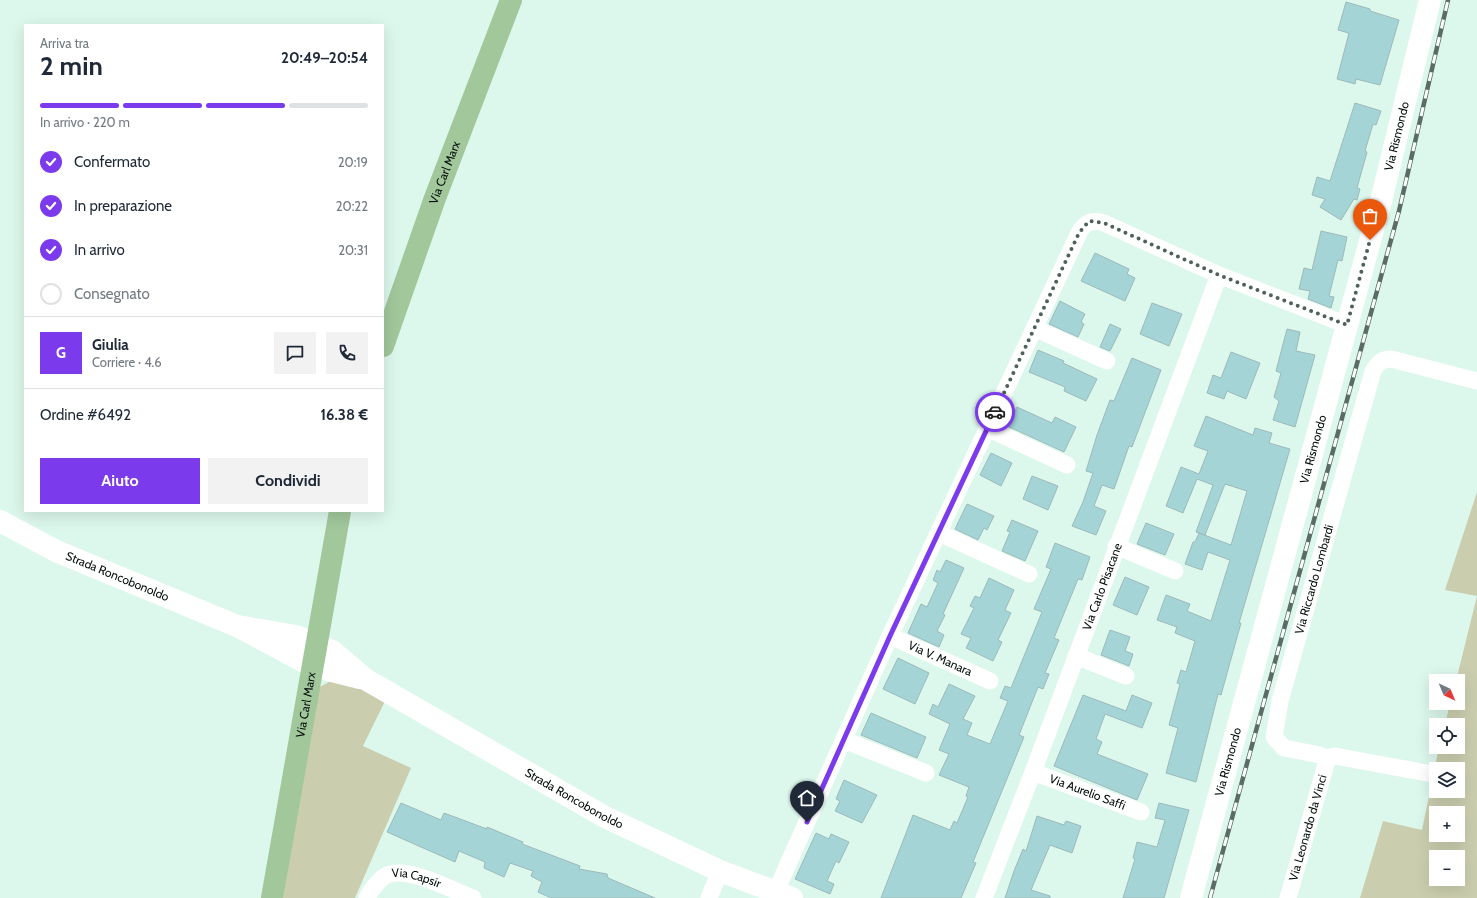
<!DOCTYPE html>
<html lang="it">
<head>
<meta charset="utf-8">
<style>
  :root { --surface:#fff; --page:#f2f2f3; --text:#1f2937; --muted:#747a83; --line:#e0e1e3; --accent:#7c3aed }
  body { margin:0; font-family:Cabin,sans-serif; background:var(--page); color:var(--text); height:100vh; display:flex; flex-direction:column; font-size:15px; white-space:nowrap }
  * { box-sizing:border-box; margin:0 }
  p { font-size:13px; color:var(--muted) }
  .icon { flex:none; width:22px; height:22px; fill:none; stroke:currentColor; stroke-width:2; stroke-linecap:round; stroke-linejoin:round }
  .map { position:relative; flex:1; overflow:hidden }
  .side { position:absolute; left:24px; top:24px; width:360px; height:488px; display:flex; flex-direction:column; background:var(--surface); border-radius:0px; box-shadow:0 4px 16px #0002 }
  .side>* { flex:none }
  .needle { width:26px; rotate:136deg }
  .controls { position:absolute; left:1429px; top:674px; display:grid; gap:8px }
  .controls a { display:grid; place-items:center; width:36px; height:36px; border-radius:0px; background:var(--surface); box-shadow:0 4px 16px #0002; font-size:20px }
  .pin { position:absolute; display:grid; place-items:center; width:34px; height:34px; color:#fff; margin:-41px -17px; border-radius:50% 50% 50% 0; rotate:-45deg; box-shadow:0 0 4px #0007 }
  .pin .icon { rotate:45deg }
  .courier { position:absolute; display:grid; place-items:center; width:40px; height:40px; margin:-20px; border:3px solid #7c3aed; border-radius:50%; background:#fff; color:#222; box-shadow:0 1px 5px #0007 }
  .headline em { font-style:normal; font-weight:800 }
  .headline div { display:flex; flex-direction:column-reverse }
  .headline { display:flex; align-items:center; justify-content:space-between; height:68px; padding:0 16px }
  h1 { font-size:26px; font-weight:800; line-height:30px }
  .bar { display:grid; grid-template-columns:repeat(4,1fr); gap:6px 4px; align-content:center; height:48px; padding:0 16px }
  .bar i { height:5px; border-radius:3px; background:var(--line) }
  .bar .current { background:var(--accent) }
  .bar p { grid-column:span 4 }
  .line { display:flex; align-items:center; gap:10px; padding:0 16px; border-top:1px solid var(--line) }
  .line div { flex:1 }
  .round { display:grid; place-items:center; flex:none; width:42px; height:42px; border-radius:0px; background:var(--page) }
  ol { padding:0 16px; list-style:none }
  li { display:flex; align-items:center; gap:12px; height:44px }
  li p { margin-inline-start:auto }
  li .icon { padding:4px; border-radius:50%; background:var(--accent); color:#fff; stroke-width:4 }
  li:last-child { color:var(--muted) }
  li i { width:22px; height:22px; border:2px solid var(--line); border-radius:50% }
  .action { display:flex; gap:8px; margin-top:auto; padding:8px 16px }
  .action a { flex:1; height:46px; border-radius:0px; background:var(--accent); color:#fff; font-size:16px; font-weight:800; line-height:46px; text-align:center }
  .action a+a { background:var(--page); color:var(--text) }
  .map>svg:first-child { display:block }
  .green { fill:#cbceae; fill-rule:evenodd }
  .building { fill:#a5d4d6; stroke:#9cbaba }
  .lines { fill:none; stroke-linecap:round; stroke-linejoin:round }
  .street { stroke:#fff; stroke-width:17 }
  .secondary { stroke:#fff; stroke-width:22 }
  .primary { stroke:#a1c79b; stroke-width:22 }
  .rail-casing { stroke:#5b6b65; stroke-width:4.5 }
  .rail { stroke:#f9fffc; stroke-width:3; stroke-dasharray:9; stroke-linecap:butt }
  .done { stroke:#50605a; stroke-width:4; stroke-dasharray:0 7.2 }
  .route { stroke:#7c3aed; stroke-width:5 }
  .labels { text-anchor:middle; stroke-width:3; stroke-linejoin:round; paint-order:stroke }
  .street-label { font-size:12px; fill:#050e0b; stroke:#f9fffc }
</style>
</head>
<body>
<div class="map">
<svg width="1477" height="898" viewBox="0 0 1477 898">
  <rect width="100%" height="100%" fill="#dcf7ec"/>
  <g class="green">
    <path d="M1477,492V898H1360L1383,821L1422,830L1439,747H1458V725H1445L1450,703H1458V681H1456L1477,596L1445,590ZM1436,769H1458V791H1436ZM1436,813H1458V835H1436ZM1436,857H1458V879H1436Z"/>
    <path d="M334,679L356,686L385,701L363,746L411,768L355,898H283L318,688Z"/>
  </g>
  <g class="building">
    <path d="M1346,2L1370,9V11L1399,20L1380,85L1356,79L1355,84L1337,79L1349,33L1338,30Z"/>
    <path d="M1355,103L1381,111L1376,125L1373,124L1365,151L1367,152L1357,188L1360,189L1357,200L1354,199L1341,220L1320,207L1325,199L1312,195L1317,177L1330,181Z"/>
    <path d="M1321,231L1347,237L1342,261L1338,260L1329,296L1334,297L1331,308L1308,299L1310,291L1299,289L1304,268L1312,270Z"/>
    <path d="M1095,253L1129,269L1127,274L1135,278L1125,301L1081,281Z"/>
    <path d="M1060,301L1085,314L1081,322L1084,324L1078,337L1049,324Z"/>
    <path d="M1152,303L1182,314L1169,346L1140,334Z"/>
    <path d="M1110,324L1121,329L1110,351L1100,347Z"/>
    <path d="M1287,329L1300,332L1296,351L1315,355L1295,427L1273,420L1279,401L1274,397L1281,373L1276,371Z"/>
    <path d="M1038,350L1064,361L1063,363L1097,379L1086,401L1064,391L1065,387L1029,372Z"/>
    <path d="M1231,352L1260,363L1246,399L1227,391L1224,399L1207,393L1213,375L1221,378Z"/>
    <path d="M1132,358L1161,370L1132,447L1129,446L1114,489L1102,485L1094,506L1106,511L1096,535L1072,526L1083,502L1093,473L1086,471L1097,435L1110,400L1114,401Z"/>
    <path d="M1017,407L1052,423L1055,417L1076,427L1064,452L1007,426Z"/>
    <path d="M1206,416L1253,435L1255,428L1272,433L1269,443L1290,449L1239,623H1241L1221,695L1218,694L1196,782L1166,773L1178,728L1169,725L1180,684L1177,683L1181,670L1186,672L1195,641L1175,633L1177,627L1157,620L1166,595L1190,604L1187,611L1211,621L1230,560L1208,552L1202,570L1185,564L1193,542H1195L1199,533L1231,545L1247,491L1225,484L1205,535L1196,532L1213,485L1197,479L1183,513L1166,506L1181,467L1199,474L1208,451L1194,446Z"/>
    <path d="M991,453L1012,463L1001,486L980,475Z"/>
    <path d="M1032,476L1058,486L1048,510L1023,499Z"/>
    <path d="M967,504L994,516L987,530L984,528L978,540L955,529Z"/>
    <path d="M1012,520L1038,531L1025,561L1002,551L1010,532L1007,531Z"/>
    <path d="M1146,523L1174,534L1165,555L1137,544Z"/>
    <path d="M1055,543L1090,557L1082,580L1078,579L1054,638L1059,640L1045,673L1049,674L1043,689L1038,687L1019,735L1024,737L973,862L976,863L961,898H881L913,815L950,830L954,821L957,823L968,797L966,796L969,787L939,775L949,754L939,750L950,724L929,714L933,704L938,707L949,684L975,696L963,719L972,723L967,735L990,744L1008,701L1000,698L1005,686L1011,688L1042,612L1034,609L1051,569L1046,567Z"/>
    <path d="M946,560L964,568L943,614L945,615L937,631L944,635L939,647L908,633L921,604L927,607L938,583L933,580L937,570L940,572Z"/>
    <path d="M1125,577L1149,587L1137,615L1113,605Z"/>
    <path d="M989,578L1014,590L1005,610L1011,613L998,640L1002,642L993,661L966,648L971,638L961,634L974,608L970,606L975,596L980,598Z"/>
    <path d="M1110,630L1130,637L1125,651L1133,654L1129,666L1101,655Z"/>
    <path d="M898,658L929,673L915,704L883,689Z"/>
    <path d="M1083,695L1126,711L1132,695L1152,703L1142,728L1105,714L1096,739L1102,742L1097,754L1148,774L1137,800L1054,766Z"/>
    <path d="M871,713L926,737L917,758L861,735Z"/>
    <path d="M844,780L877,795L862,823L835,811L840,801L836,799Z"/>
    <path d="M401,803L441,820L444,813L487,829V827L523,842L522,844L580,866L579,869L607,874L608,878L655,898H551L538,892L542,882L531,876L533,871L510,863L504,877L484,868L485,862L459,851L455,862L387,832Z"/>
    <path d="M1159,803L1189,810L1164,898H1123L1135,859L1133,858L1137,842L1157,847L1165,820L1155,818Z"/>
    <path d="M1037,816L1064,825L1066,821L1081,826L1072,853L1050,845L1031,890L1050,896V898H1005L1014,871L1023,849L1026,851Z"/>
    <path d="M816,833L829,839L831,834L849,842L839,863L836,861L827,881L834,884L830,894L795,879Z"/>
  </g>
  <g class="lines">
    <g class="street">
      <path d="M1034,328L1107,361"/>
      <path d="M987,428L1067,465"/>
      <path d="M939,533L1029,574"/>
      <path d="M1116,546L1175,571"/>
      <path id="s1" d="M890,636L990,681"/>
      <path d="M1076,656L1126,676"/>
      <path d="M844,740L926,773"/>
      <path id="s2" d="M1033,772L1141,812"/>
      <path id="s3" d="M1432,774L1335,756L1325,758L1320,755L1284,748L1274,737L1280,701L1373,371C1378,363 1382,359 1391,359L1477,381"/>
      <path d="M776,891L890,636L1079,233C1085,222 1092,219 1104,223L1219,275L1347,325"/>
      <path id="s4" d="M367,898C371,890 381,876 390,874C412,868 452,890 473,898"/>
      <path d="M709,898L720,871"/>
      <path id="s5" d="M984,898L1033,772L1219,275"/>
      <path id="s6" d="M1288,898L1326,764L1325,758"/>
    </g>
    <g class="secondary">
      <path id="s7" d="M0,521L56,551L237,626L312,666L360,678"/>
      <path id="s8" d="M237,626L296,636L332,651L365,679L605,817L720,871L792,898"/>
      <path id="s9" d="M1191,898L1382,197L1430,0"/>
    </g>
    <g class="primary">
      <path id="s10" d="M383,346L435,198L511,0"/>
      <path id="s11" d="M272,898L340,511"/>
    </g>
    <defs>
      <path id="rail" d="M1210,898L1399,211L1448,0"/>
    </defs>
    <use href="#rail" class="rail-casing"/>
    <use href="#rail" class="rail"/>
  </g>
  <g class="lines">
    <path class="done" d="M995,412L1079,233L1089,221L1104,223L1219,275L1347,325L1370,240"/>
    <path class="route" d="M807,822L890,636L995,412"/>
  </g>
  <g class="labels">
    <g class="street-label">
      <text dy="4" stroke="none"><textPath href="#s9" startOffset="789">Via Rismondo</textPath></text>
      <text dy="4" stroke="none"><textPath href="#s10" startOffset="184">Via Carl Marx</textPath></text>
      <text dy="4" stroke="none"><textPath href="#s9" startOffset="465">Via Rismondo</textPath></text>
      <text dy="4" stroke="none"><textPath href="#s7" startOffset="130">Strada Roncobonoldo</textPath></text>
      <text dy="4" stroke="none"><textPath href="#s3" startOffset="329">Via Riccardo Lombardi</textPath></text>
      <text dy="4" stroke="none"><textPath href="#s5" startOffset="333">Via Carlo Pisacane</textPath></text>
      <text dy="4" stroke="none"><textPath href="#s1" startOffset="55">Via V. Manara</textPath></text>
      <text dy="4" stroke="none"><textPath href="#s11" startOffset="196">Via Carl Marx</textPath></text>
      <text dy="4" stroke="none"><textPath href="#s9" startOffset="141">Via Rismondo</textPath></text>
      <text dy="4" stroke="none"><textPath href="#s2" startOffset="58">Via Aurelio Saffi</textPath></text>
      <text dy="4" stroke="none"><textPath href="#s8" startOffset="383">Strada Roncobonoldo</textPath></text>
      <text dy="4" stroke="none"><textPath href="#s6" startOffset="73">Via Leonardo da Vinci</textPath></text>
      <text dy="4" stroke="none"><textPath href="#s4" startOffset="61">Via Capsir</textPath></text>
    </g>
  </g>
</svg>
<div class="controls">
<a><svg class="needle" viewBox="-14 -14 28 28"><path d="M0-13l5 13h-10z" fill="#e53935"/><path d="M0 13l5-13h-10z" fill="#747a83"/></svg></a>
<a><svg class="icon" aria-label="locate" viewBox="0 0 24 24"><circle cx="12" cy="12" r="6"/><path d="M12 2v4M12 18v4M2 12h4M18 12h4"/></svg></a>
<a><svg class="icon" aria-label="layers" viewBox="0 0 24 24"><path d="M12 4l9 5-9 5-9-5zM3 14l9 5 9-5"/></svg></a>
<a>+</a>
<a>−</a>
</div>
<div class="pin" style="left:1370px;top:240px;background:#ea580c"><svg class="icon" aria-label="bag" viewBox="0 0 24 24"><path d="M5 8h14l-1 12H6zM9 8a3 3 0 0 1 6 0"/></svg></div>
<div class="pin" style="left:807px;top:822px;background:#1f2937"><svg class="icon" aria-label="home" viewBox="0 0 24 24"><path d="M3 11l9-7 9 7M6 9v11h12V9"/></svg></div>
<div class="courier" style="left:995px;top:412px"><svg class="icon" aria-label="car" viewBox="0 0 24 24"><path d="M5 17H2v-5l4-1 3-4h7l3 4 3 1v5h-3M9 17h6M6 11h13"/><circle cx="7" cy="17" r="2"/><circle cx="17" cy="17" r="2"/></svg></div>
<section class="side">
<div class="headline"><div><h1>2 min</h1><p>Arriva tra</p></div><em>20:49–20:54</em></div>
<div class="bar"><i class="current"></i><i class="current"></i><i class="current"></i><i></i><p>In arrivo · 220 m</p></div>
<ol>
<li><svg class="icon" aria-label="check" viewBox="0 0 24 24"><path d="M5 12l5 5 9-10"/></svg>Confermato<p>20:19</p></li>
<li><svg class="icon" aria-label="check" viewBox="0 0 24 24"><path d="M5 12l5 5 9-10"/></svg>In preparazione<p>20:22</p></li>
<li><svg class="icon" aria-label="check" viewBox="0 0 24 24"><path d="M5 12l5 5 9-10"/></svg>In arrivo<p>20:31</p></li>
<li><i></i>Consegnato</li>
</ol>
<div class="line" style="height:72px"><b class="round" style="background:var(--accent);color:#fff">G</b><div><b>Giulia</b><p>Corriere · 4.6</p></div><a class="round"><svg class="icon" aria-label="chat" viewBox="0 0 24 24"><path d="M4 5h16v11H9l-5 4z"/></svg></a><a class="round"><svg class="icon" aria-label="phone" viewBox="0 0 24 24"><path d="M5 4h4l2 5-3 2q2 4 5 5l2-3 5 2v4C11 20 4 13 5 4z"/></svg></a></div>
<div class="line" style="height:52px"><div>Ordine #6492</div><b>16.38 €</b></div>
<div class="action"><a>Aiuto</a><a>Condividi</a></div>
</section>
</div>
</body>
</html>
